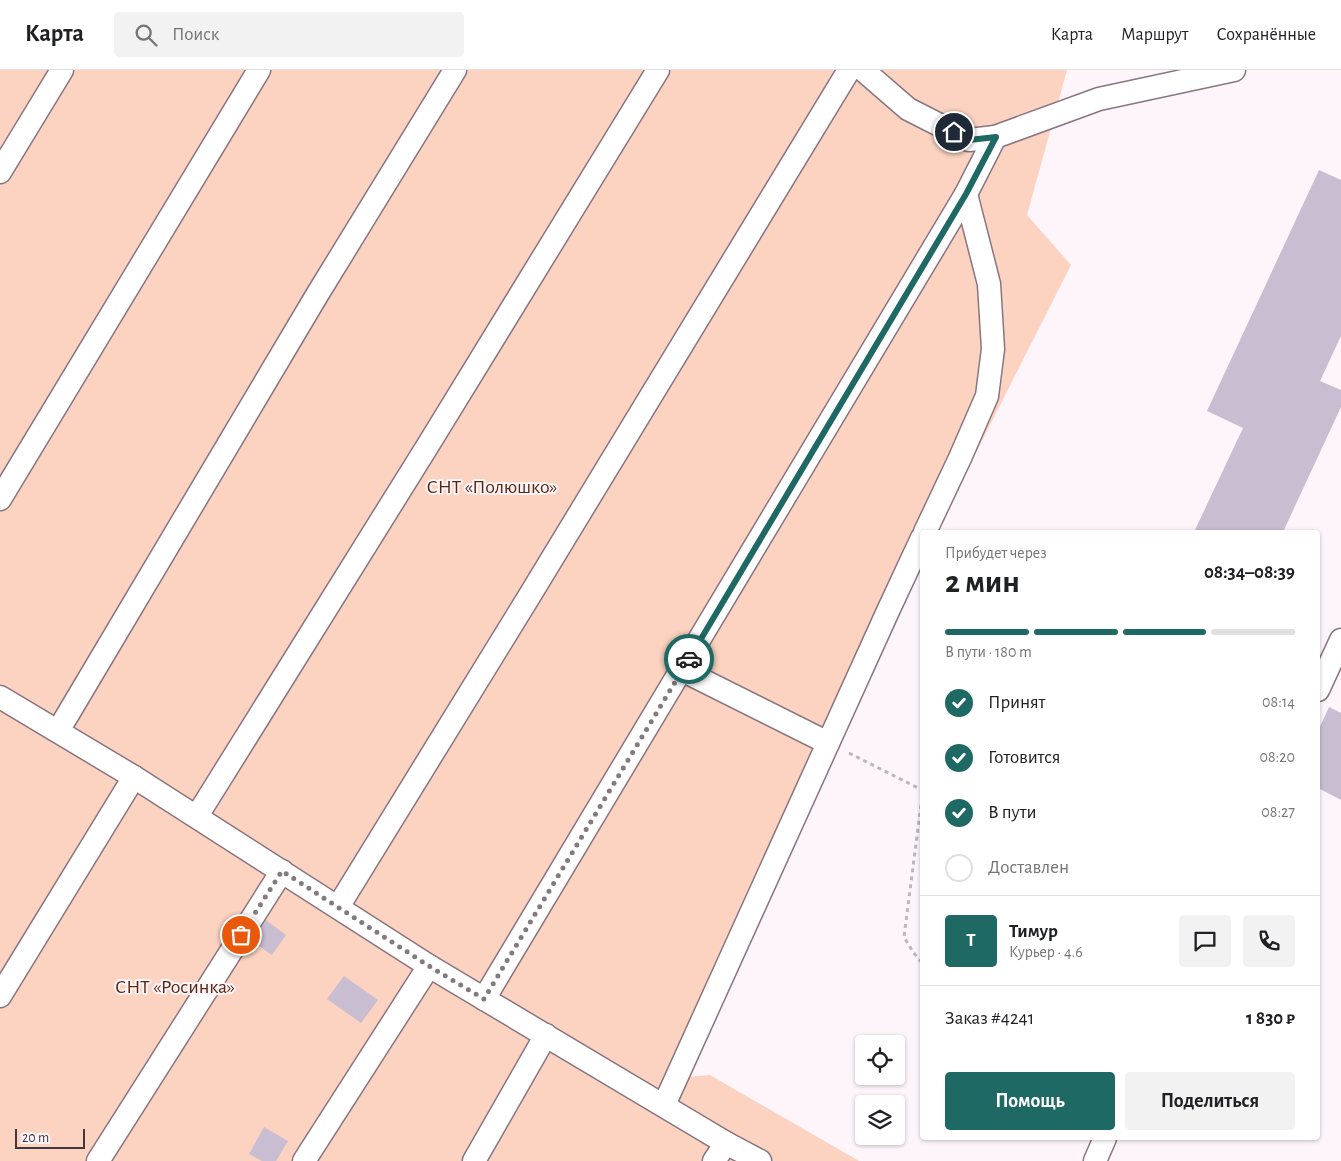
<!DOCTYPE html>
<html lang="ru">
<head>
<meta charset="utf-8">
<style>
  :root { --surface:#fff; --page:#f2f2f2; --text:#202124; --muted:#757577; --line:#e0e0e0; --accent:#1f6964 }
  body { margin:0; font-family:"Alegreya Sans",sans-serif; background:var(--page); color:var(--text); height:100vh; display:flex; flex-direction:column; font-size:19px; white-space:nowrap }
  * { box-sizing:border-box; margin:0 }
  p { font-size:16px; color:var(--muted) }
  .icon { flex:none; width:28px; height:28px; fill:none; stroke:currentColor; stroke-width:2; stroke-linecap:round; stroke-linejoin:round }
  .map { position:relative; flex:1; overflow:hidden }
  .drawer { position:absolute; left:920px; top:460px; width:400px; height:610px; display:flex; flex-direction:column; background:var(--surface); border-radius:5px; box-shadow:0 1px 4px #0004 }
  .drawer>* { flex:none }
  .buttons { position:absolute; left:855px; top:965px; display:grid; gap:10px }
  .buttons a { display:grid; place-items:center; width:50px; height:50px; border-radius:5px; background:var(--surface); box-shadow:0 1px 4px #0004; font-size:25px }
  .scale { position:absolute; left:15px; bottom:12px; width:70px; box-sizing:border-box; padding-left:5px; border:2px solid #41383d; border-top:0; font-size:14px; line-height:18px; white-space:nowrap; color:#41383d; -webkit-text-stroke:4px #fef5fa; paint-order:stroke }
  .pin { position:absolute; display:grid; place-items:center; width:42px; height:42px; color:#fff; margin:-21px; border:2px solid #fff; border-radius:50%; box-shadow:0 1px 5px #0007 }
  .courier { position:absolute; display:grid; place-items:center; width:50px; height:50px; margin:-25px; border:4px solid #1f6964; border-radius:50%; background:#fff; color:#222; box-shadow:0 1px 6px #0007 }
  .overview em { font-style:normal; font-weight:600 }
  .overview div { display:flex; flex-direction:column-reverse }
  .overview { display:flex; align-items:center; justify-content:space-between; height:85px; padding:0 25px }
  h1 { font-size:32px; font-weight:600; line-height:38px }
  .bar { display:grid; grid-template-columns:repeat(4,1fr); gap:8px 5px; align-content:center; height:60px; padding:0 25px }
  .bar i { height:6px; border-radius:4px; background:var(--line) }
  .bar .current { background:var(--accent) }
  .bar p { grid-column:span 4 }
  .line { display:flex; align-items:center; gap:12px; padding:0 25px; border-top:1px solid var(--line) }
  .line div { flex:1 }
  .round { display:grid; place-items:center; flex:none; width:52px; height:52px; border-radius:5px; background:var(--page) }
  ol { padding:0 25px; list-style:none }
  li { display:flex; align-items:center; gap:15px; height:55px }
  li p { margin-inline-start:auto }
  li .icon { padding:5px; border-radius:50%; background:var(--accent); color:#fff; stroke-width:4 }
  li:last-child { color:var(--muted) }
  li i { width:28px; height:28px; border:2px solid var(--line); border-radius:50% }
  .action { display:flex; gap:10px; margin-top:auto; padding:10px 25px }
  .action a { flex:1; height:58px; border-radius:5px; background:var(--accent); color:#fff; font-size:20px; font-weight:600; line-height:58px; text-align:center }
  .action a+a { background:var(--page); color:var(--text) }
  header { display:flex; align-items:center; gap:30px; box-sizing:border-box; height:70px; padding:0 25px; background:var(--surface); border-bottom:1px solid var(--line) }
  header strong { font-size:24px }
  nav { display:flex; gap:28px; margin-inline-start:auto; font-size:18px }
  .search { width:350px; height:45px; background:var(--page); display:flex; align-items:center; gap:12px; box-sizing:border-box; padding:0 18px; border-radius:5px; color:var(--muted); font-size:19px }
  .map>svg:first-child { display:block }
  .green { fill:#fcd3c1 }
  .building { fill:#c9bdd1 }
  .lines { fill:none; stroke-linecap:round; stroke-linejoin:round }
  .minor-casing { stroke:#897581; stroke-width:25 }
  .path { stroke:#bfb6bb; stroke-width:3; stroke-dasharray:4 4; stroke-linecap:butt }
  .minor { stroke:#fff; stroke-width:22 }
  .done { stroke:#837a7f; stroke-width:5; stroke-dasharray:0 9 }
  .route { stroke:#1f6964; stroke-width:6 }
  .labels { text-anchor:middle; stroke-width:4; stroke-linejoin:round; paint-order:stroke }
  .park-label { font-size:20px; fill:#5b280f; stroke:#fef5fa }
</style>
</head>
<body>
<header>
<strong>Карта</strong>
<div class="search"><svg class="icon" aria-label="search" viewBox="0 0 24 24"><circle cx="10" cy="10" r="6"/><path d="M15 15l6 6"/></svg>Поиск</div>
<nav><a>Карта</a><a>Маршрут</a><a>Сохранённые</a></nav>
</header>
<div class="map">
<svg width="1341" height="1091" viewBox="0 0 1341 1091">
  <rect width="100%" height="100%" fill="#fef5fa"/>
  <path class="green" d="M0,0H1067L1027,145L1071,195L936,462H922V490L662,1009L710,1005L859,1091H0Z"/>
  <g class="building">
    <path d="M1319,100L1341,110V266L1320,311L1341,320V337L1283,462H1194L1243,358L1207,341Z"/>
    <path d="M1329,637L1341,643V730L1318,718V661Z"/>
    <path d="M259,845L286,865L272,885L244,866Z"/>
    <path d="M344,906L378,930L361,953L327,929Z"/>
    <path d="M264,1057L288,1071L276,1091H262L249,1084Z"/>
  </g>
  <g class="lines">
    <defs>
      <g id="minor">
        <path d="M863,0L908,39L969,70L995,67L1099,29L1234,0"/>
        <path d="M0,102L62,0"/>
        <path d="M0,429L259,0"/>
        <path d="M925,462L960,388L987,326L993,279L989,214L966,124"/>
        <path d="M682,600L828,673"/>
        <path d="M1318,620L1341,570"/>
        <path d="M0,627L134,707L429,896L726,1073L760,1091"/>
        <path d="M58,661L317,225L455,0"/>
        <path d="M197,746L430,372L658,0"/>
        <path d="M338,837L530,525L849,0"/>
        <path d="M0,926L134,707"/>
        <path d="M484,929L966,124L995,67"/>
        <path d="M664,1035L888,541L922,468"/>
        <path d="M98,1091L282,801"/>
        <path d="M304,1091L429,896"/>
        <path d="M474,1091L546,965"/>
        <path d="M714,1091L726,1073"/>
        <path d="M1095,1091L1105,1068"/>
      </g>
    </defs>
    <use href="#minor" class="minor-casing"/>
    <g class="path">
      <path d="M849,683L922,720"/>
      <path d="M922,727L904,867L913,882L922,893"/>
    </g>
    <use href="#minor" class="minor"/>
  </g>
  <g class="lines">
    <path class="done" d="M241,865L282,801L429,896L484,929L689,589"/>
    <path class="route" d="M689,589L966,124L996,67L969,70L954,62"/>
  </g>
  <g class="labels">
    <g class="park-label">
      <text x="492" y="423">СНТ «Полюшко»</text>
      <text x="175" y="923">СНТ «Росинка»</text>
    </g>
  </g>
</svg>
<div class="buttons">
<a><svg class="icon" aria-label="locate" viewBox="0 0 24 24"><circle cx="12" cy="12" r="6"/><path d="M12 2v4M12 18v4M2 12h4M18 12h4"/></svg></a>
<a><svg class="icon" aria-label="layers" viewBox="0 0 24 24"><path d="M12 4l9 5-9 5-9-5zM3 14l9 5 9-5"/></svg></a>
</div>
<div class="scale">20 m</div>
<div class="pin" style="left:241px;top:865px;background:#ea580c"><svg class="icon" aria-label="bag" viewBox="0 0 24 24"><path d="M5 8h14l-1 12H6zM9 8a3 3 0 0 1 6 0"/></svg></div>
<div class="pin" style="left:954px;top:62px;background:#1f2937"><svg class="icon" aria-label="home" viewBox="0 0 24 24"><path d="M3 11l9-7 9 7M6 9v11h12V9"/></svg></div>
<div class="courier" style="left:689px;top:589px"><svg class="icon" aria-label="car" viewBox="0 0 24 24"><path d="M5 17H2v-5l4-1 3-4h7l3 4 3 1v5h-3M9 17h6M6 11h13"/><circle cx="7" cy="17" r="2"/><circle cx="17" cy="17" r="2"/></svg></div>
<section class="drawer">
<div class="overview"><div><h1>2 мин</h1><p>Прибудет через</p></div><em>08:34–08:39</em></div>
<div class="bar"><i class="current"></i><i class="current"></i><i class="current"></i><i></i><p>В пути · 180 m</p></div>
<ol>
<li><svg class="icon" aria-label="check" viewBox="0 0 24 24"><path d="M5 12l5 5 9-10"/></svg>Принят<p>08:14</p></li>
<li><svg class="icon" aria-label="check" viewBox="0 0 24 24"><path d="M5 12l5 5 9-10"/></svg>Готовится<p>08:20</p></li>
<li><svg class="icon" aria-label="check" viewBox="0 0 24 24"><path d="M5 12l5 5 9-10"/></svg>В пути<p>08:27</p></li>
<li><i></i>Доставлен</li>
</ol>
<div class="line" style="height:90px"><b class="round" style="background:var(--accent);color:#fff">Т</b><div><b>Тимур</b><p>Курьер · 4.6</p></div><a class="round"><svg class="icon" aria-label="chat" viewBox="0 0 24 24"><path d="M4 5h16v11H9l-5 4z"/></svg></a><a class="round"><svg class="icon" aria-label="phone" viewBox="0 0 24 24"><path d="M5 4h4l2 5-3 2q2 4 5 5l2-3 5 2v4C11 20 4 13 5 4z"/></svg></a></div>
<div class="line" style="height:65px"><div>Заказ #4241</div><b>1 830 ₽</b></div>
<div class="action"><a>Помощь</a><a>Поделиться</a></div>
</section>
</div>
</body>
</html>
